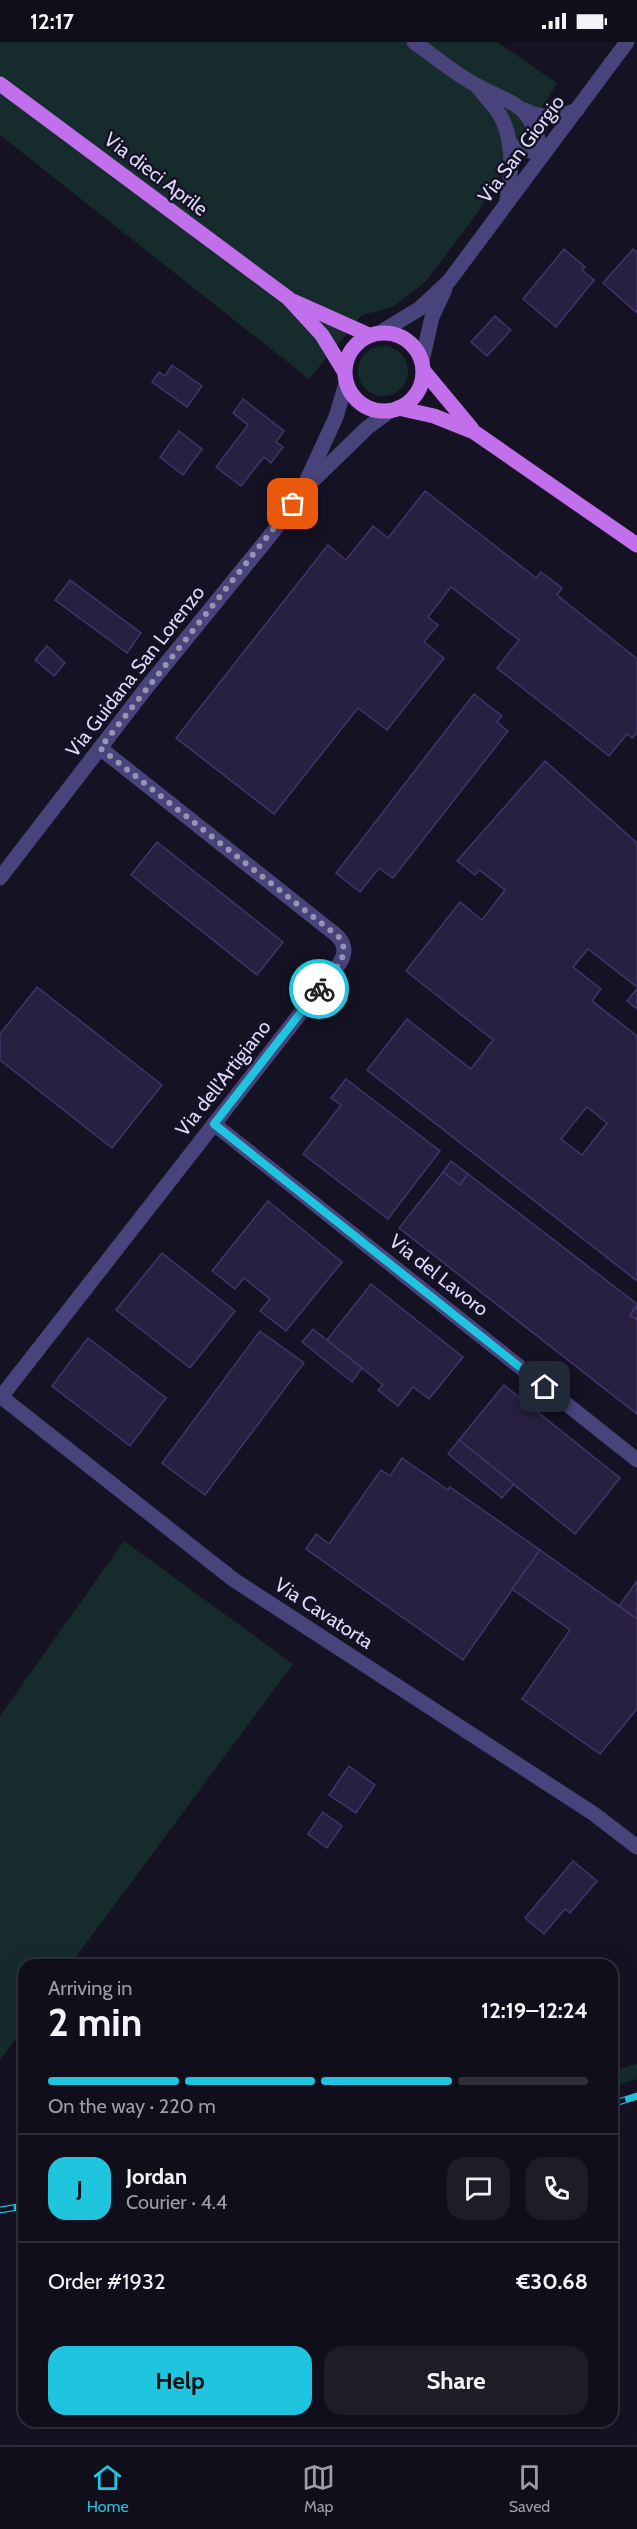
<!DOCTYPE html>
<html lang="en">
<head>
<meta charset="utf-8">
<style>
  :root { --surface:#100e1a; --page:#1e1c27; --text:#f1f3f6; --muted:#9c9ca2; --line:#302e39; --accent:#1fc4df }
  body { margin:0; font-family:Cabin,sans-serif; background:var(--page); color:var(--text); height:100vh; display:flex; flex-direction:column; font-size:22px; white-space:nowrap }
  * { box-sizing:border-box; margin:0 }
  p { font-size:20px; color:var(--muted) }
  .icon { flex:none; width:33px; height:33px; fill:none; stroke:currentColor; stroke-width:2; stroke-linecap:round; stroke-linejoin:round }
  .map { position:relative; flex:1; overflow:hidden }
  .drawer { position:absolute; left:18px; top:1917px; width:600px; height:468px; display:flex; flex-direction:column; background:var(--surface); border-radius:18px; box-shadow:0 6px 24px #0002,0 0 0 2px var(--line) }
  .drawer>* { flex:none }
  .pin { position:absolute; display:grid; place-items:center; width:51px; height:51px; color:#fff; margin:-26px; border-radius:12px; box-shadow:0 3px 9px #0006 }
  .courier { position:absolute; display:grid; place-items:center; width:60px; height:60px; margin:-30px; border:4px solid #1fc4df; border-radius:50%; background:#fff; color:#222; box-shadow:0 2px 8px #0007 }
  .summary em { font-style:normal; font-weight:800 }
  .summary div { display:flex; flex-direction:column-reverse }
  .summary { display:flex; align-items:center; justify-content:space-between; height:102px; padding:0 30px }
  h1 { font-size:39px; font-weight:800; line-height:45px }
  .bar { display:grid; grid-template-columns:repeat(4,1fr); gap:9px 6px; align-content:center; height:72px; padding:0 30px }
  .bar i { height:8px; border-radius:4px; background:var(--line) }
  .bar .active { background:var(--accent) }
  .bar p { grid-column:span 4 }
  .line { display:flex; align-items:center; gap:15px; padding:0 30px; border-top:2px solid var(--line) }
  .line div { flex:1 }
  .round { display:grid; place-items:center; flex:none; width:63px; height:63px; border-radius:18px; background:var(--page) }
  .cta { display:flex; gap:12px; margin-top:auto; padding:12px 30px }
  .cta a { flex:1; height:69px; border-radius:18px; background:var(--accent); color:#111; font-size:24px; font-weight:800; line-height:69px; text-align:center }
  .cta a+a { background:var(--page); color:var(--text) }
  .status { display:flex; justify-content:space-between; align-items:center; height:42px; padding:0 30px; background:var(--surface); direction:ltr }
  .status svg { height:16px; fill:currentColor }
  .dock { display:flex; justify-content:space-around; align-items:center; height:84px; border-top:2px solid var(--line); background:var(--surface); font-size:16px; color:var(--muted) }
  .dock a { display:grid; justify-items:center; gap:3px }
  .dock .active { color:var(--accent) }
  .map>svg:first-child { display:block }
  .green { fill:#162c2c }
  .building { fill:#282041; stroke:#42356a; stroke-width:1.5; fill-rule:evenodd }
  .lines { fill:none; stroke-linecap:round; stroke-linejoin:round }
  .minor { stroke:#48437b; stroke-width:15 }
  .major { stroke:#c26feb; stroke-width:15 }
  .rail-casing { stroke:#1fc4df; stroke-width:7 }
  .rail { stroke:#151223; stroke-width:4.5; stroke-dasharray:14; stroke-linecap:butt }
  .done { stroke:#9893af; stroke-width:6; stroke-dasharray:0 10.8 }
  .route { stroke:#1fc4df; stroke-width:8 }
  .labels { text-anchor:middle; stroke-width:5; stroke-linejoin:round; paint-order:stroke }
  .street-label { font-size:20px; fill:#ded9fa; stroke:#151223 }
</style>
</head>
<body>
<div class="status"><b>12:17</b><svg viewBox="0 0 49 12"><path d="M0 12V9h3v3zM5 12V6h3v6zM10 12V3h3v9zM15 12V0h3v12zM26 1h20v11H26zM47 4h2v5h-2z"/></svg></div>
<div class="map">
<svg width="637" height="2403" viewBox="0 0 637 2403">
  <rect width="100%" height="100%" fill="#151223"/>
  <g class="green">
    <path d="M0,0H497L557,41L478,170L426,239L393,265L362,273L309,337L0,93Z"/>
    <circle cx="383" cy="329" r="25"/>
    <path d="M124,1499L293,1622L70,1923H24V1986L0,2018V1674Z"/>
    <path d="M637,2022V2037L612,2044V2029Z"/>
  </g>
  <g class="building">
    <path d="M564,207L585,225L582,228L594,238L556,285L523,257Z"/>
    <path d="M633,207L637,210V271L603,241Z"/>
    <path d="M495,274L511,288L487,314L471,300Z"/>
    <path d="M172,323L202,344L187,365L152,340L159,330L165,334Z"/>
    <path d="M243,357L284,389L276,400L283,405L271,421L264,415L241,444L216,425L248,383L233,371Z"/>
    <path d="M179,389L202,407L183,433L160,415Z"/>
    <path d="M425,449L536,536L541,530L562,546L557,553L637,617V691L632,696L627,692L609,714L497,626L519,598L451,545L428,575L438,583L424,600L444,616L387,688L358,666L274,772L176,696L328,503L346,518L373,484L388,496Z"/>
    <path d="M70,538L141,591L127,611L55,558Z"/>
    <path d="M47,604L65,621L54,634L35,618Z"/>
    <path d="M474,652L502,674L497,680L508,689L393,836L379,826L360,850L336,831Z"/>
    <path d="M545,719L637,801V945L588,907L573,925L601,947L592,959L637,994V1239L367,1028L407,977L471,1027L493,998L406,929L460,860L482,878L505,848L479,828L475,833L457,819ZM587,1065L607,1081L582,1113L561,1097Z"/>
    <path d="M157,800L283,900L257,933L131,833Z"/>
    <path d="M37,945L162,1043L112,1106L0,1018V992Z"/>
    <path d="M637,947V967L627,959Z"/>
    <path d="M346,1037L440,1109L388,1177L303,1112L341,1063L331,1056Z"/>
    <path d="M451,1119L468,1132L460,1143L443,1130Z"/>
    <path d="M443,1130L460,1143L468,1132L637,1262L630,1273L637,1278V1372L399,1186Z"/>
    <path d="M268,1159L342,1220L286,1289L260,1269L270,1257L244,1236L235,1247L212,1229Z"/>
    <path d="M162,1211L235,1269L190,1326L116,1268Z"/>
    <path d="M371,1242L463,1315L429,1357L413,1345L398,1364L378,1348L383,1343L327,1298Z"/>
    <path d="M637,1264V1278L630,1273Z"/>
    <path d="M313,1287L362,1326L352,1340L302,1300Z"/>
    <path d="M260,1289L304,1321L205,1453L162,1421Z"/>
    <path d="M88,1296L166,1356L130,1404L52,1344Z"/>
    <path d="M504,1343L620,1436L575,1492L459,1398Z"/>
    <path d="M459,1398L514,1442L502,1456L448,1412Z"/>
    <path d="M402,1416L448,1448L450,1445L540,1508L463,1618L306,1507L316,1492L329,1502L381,1428L390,1434Z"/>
    <path d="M540,1508L637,1577V1667L600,1712L522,1657L570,1588L512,1547Z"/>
    <path d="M637,1539V1577L619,1564Z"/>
    <path d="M349,1724L375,1743L356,1771L329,1753Z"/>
    <path d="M323,1770L342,1784L327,1806L308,1792Z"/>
    <path d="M573,1819L597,1839L570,1871L565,1867L544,1892L525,1876Z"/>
  </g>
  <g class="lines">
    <g class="minor">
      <path d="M414,0C434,14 454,31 476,43C519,66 528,59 543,112L520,107L509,102"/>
      <path d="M478,45C483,52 490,59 496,67C515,93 512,128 507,158"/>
      <path d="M524,68C543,77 558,75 577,68"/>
      <path d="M381,290L419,267L449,239L627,0"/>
      <path d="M422,319L432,275L445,247"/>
      <path d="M306,440L336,375L346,341"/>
      <path d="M0,836L147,645L273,490L303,448L368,385L390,369"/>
      <path d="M214,1082L637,1418"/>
      <path d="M0,1354L234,1538L594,1772L637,1805"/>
      <path d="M1,1355L339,922C347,911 345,900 335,892L100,706"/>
    </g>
    <g class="major">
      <path d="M0,42L288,256L322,293L344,329"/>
      <path d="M293,259L369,293"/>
      <circle cx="384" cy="330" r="39"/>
      <path d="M423,328L472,387"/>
      <path d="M398,366L434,374L474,390L637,503"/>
    </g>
    <defs>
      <g id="rail">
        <path d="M612,2062L637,2054"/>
        <path d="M0,2168L24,2164"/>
      </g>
    </defs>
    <use href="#rail" class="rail-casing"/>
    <use href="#rail" class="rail"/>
  </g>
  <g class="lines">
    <path class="done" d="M293,462L100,706L340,896C352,915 331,932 319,947"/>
    <path class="route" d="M319,947L214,1082L545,1345"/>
  </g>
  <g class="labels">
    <g class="street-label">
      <text transform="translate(521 107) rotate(-53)" y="7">Via San Giorgio</text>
      <text transform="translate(156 132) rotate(37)" y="7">Via dieci Aprile</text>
      <text transform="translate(135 629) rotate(-52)" y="7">Via Guidana San Lorenzo</text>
      <text transform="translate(223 1036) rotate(-52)" y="7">Via dell'Artigiano</text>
      <text transform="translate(439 1233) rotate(38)" y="7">Via del Lavoro</text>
      <text transform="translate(324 1571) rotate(33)" y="7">Via Cavatorta</text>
    </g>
  </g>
</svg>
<div class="pin" style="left:293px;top:462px;background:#ea580c"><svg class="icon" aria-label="bag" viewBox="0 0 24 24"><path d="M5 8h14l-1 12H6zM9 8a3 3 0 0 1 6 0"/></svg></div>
<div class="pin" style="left:545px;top:1345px;background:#1f2937"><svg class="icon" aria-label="home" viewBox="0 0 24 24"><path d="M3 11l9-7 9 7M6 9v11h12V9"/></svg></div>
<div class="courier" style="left:319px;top:947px"><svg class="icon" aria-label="bike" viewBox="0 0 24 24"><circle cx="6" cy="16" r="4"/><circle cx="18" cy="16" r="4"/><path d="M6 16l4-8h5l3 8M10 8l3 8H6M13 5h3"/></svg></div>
<section class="drawer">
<div class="summary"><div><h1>2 min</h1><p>Arriving in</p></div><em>12:19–12:24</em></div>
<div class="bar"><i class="active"></i><i class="active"></i><i class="active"></i><i></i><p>On the way · 220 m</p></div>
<div class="line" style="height:108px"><b class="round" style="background:var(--accent);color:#111">J</b><div><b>Jordan</b><p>Courier · 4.4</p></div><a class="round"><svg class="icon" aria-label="chat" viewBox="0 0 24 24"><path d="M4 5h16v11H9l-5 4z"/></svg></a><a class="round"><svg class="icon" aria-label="phone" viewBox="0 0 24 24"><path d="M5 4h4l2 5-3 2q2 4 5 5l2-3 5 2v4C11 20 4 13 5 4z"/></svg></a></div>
<div class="line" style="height:78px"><div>Order #1932</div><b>€30.68</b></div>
<div class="cta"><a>Help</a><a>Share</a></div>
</section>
</div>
<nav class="dock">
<a class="active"><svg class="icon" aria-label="home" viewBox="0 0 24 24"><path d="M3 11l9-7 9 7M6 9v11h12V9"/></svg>Home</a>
<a><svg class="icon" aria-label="map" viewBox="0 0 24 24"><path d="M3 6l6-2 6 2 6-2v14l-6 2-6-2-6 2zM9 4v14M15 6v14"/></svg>Map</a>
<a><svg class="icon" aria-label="saved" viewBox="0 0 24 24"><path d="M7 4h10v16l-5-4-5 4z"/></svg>Saved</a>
</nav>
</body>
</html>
